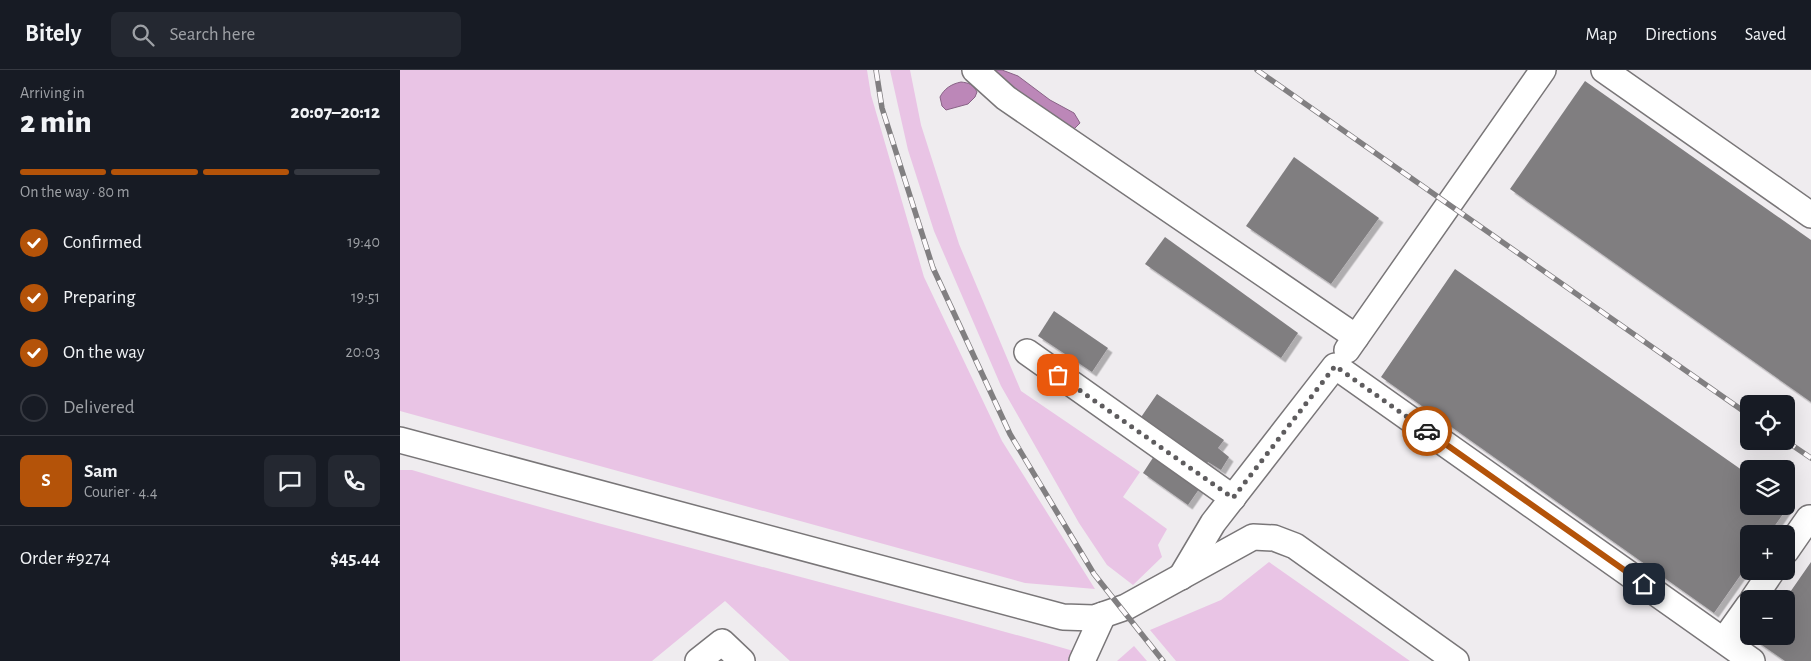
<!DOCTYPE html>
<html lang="en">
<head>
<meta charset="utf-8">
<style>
  :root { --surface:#171b24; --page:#242831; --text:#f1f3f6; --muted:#9ea1a6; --line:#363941; --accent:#b45309 }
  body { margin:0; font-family:"Alegreya Sans",sans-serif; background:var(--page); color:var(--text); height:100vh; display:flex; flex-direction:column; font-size:19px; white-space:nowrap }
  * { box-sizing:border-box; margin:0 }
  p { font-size:16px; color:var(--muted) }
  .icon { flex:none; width:28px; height:28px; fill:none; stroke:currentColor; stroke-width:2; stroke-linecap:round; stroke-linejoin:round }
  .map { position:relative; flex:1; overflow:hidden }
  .drawer { display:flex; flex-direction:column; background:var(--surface); width:400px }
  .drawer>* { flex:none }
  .buttons { position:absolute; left:1340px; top:325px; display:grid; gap:10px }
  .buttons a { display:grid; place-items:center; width:55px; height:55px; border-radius:8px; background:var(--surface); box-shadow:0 5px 20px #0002; font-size:25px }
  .pin { position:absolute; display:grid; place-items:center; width:42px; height:42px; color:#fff; margin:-21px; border-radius:10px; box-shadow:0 2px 8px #0006 }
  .courier { position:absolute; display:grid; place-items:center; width:50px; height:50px; margin:-25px; border:4px solid #b45309; border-radius:50%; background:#fff; color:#222; box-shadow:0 1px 6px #0007 }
  .summary em { font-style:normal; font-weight:800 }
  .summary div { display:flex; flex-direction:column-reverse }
  .summary { display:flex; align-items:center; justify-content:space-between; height:85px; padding:0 20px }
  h1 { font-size:32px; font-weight:800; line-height:38px }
  .bar { display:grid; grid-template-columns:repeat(4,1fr); gap:8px 5px; align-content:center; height:60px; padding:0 20px }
  .bar i { height:6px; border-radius:4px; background:var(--line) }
  .bar .current { background:var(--accent) }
  .bar p { grid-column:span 4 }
  .line { display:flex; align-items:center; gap:12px; padding:0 20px; border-top:1px solid var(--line) }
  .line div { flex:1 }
  .round { display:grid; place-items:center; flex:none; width:52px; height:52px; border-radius:8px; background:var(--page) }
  ol { padding:0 20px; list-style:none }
  li { display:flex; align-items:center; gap:15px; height:55px }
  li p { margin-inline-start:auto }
  li .icon { padding:5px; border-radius:50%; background:var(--accent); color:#fff; stroke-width:4 }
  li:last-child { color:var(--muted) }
  li i { width:28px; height:28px; border:2px solid var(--line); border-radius:50% }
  header { display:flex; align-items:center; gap:30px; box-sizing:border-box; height:70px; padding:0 25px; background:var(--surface); border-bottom:1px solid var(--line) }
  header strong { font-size:24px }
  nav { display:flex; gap:28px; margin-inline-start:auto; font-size:18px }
  .search { width:350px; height:45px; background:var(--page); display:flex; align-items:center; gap:12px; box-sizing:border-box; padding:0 18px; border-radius:8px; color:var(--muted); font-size:19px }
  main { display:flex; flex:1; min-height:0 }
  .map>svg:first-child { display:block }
  .green { fill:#e9c4e5 }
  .water { fill:#bc87b8; stroke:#886386 }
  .building { fill:#807e80; filter:url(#shadow) }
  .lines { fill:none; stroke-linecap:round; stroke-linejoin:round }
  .minor-casing { stroke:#797678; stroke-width:28 }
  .minor { stroke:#fff; stroke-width:25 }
  .rail-casing { stroke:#817f81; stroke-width:5.5 }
  .rail { stroke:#fdfafc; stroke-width:4; stroke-dasharray:11; stroke-linecap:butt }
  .done { stroke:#5e5c5e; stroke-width:5; stroke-dasharray:0 9 }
  .route { stroke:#b45309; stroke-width:6 }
</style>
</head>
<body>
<header>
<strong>Bitely</strong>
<div class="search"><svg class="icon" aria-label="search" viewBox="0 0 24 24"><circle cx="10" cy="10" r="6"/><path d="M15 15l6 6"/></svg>Search here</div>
<nav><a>Map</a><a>Directions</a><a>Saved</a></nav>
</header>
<main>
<section class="drawer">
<div class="summary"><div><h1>2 min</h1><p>Arriving in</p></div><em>20:07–20:12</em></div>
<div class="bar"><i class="current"></i><i class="current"></i><i class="current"></i><i></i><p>On the way · 80 m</p></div>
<ol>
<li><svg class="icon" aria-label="check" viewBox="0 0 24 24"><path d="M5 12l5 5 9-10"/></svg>Confirmed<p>19:40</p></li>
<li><svg class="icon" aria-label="check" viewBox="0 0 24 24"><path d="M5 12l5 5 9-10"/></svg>Preparing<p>19:51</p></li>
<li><svg class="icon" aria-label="check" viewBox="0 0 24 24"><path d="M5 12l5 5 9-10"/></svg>On the way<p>20:03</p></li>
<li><i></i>Delivered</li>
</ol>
<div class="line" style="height:90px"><b class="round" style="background:var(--accent);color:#fff">S</b><div><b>Sam</b><p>Courier · 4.4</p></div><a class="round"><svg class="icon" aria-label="chat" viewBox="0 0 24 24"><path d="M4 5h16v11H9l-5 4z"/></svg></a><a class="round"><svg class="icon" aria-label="phone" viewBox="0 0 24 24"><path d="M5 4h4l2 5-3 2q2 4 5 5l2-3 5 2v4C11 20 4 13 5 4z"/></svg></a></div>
<div class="line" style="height:65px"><div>Order #9274</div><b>$45.44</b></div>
</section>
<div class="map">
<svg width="1411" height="591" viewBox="0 0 1411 591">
  <defs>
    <filter id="shadow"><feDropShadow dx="4.5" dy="4.5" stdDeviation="0" flood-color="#0004"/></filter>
  </defs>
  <rect width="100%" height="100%" fill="#efecef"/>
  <g class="green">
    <path d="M0,0H467L471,25L524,207L602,371L695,519L625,513L0,341Z"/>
    <path d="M490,0H510L521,55L559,174L621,321L740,402L723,427L767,459L758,475L762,487L733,515L707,495L679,453L601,316L534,161L508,80Z"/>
    <path d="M0,400H12C232,466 456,519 677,582L671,591H390L325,531L252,591H0Z"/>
    <path d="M869,492L1010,591H776L750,560L821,530Z"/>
    <path d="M734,576L747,591H717Z"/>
  </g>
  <g class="water">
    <path d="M584,0H602L618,6L650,30L674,43L680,53L674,59L663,54Z"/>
    <path d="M561,12C569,13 573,14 577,22L575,27L568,34L546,40L542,36L540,27C544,19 551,14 561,12Z"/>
  </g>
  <g class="building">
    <path d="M1185,11L1411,170V332L1110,119Z"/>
    <path d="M894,87L979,148L931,214L846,156Z"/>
    <path d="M765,167L898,263L881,288L745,194Z"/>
    <path d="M1055,199L1349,405V436H1386V432L1390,434L1369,464H1349V493L1314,543L981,307Z"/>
    <path d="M654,241L708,278L692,302L638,266Z"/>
    <path d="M757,324L824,370L818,378L829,387L821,400L808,392L802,401L737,353Z"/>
    <path d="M758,380L804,412L788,435L743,403Z"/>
    <path d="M1411,492V591H1385L1356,571L1359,566H1386V528Z"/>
  </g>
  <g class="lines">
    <defs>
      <g id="minor">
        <path d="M575,0L606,28L956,267"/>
        <path d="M1204,0L1411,145"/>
        <path d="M947,280L1143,0"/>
        <path d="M627,282L833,428"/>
        <path d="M0,370L663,547L694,548L726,537L853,467L874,468L895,476L1056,591"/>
        <path d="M1386,481L1409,448"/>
        <path d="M781,507L813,453L935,296L1352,591"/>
        <path d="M1353,529L1372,501"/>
        <path d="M1324,570L1349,535"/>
        <path d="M298,591L322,572L342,591"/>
        <path d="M682,591L703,545"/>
      </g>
    </defs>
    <use href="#minor" class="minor-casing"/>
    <use href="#minor" class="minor"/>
    <defs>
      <g id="rail">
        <path d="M476,0L482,38L533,198L610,364L694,504L763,591"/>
        <path d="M857,0L1349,345"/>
        <path d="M1386,371L1411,388"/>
      </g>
    </defs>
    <use href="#rail" class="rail-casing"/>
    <use href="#rail" class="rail"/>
  </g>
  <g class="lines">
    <path class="done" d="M658,305L833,428L935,296L1027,361"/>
    <path class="route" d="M1027,361L1244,514"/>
  </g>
</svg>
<div class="buttons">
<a><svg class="icon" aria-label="locate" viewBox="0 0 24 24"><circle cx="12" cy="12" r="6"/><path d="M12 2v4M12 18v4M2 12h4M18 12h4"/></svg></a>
<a><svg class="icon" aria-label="layers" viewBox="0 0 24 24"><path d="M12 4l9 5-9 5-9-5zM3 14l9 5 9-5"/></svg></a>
<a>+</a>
<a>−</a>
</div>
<div class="pin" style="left:658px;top:305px;background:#ea580c"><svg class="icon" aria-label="bag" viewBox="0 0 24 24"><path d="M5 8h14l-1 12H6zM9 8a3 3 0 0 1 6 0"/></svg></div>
<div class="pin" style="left:1244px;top:514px;background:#1f2937"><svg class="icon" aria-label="home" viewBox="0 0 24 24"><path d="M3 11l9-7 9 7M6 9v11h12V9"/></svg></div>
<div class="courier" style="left:1027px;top:361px"><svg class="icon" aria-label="car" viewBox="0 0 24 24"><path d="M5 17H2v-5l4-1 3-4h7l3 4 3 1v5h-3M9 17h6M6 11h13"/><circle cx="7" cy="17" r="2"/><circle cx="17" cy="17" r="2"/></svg></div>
</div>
</main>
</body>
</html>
